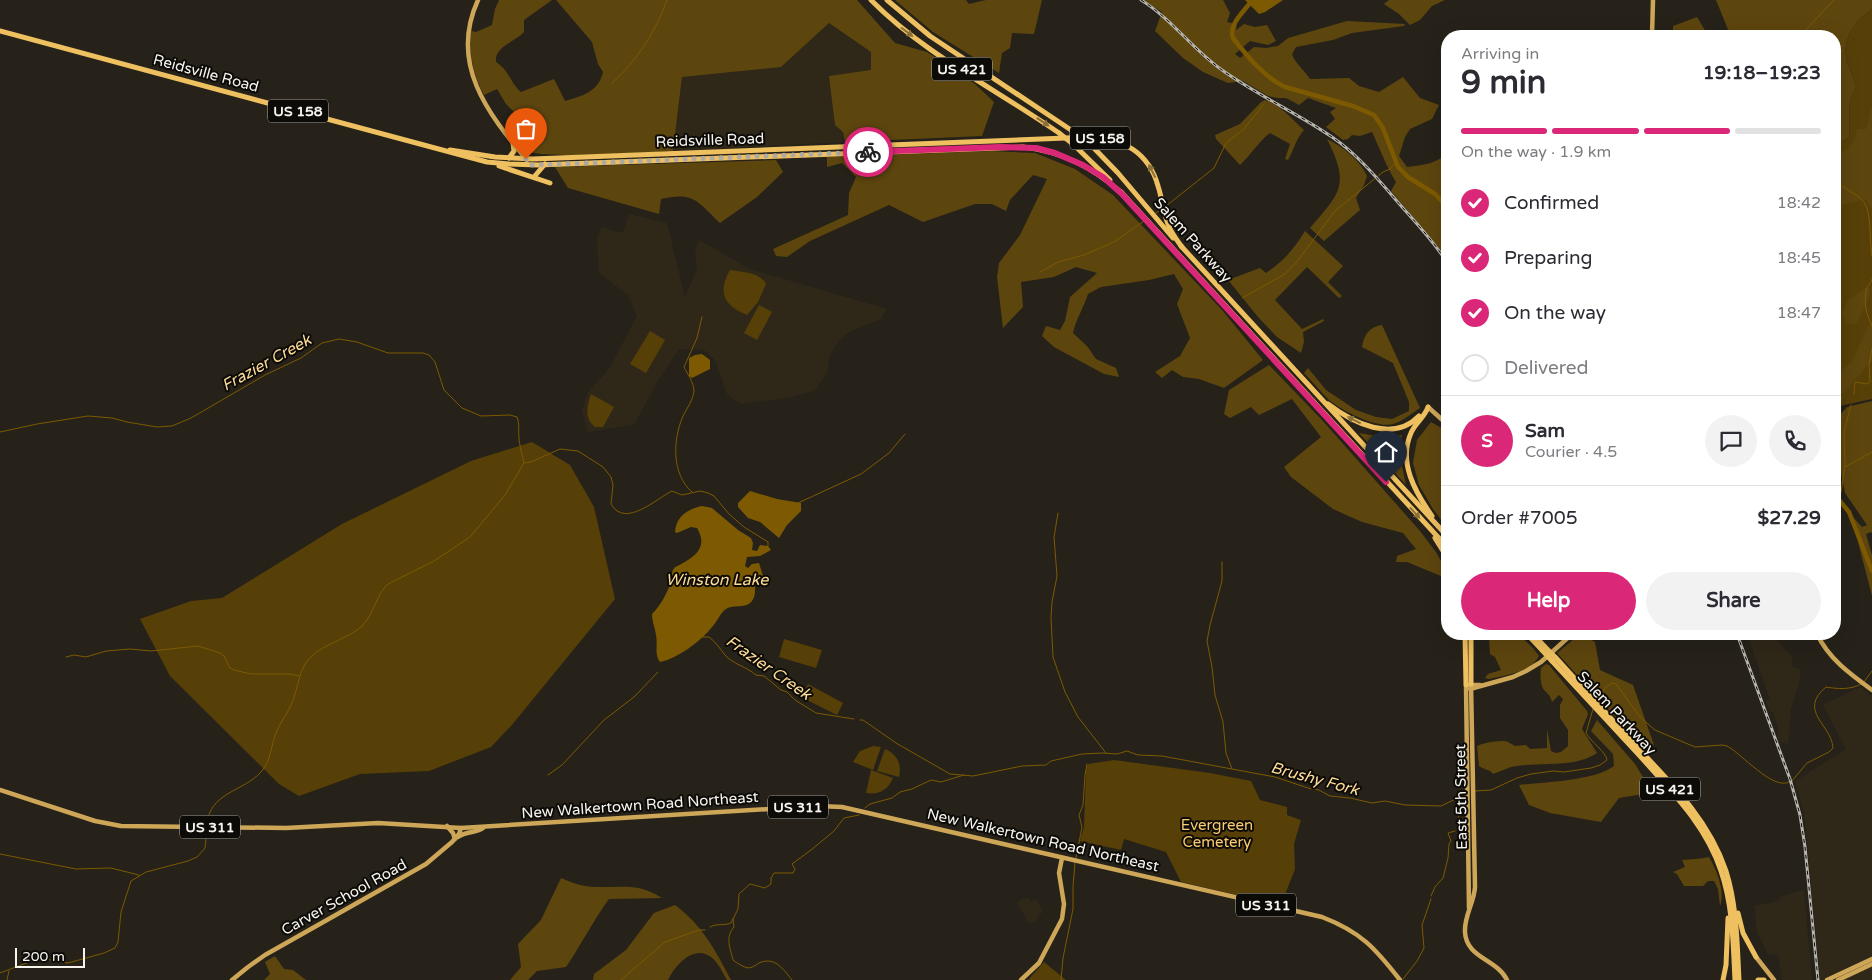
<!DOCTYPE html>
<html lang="en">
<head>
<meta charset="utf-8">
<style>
  :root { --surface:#fff; --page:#f2f2f3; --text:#2b2b33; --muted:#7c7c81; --line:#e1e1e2; --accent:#db2777 }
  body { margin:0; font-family:"Varela Round",sans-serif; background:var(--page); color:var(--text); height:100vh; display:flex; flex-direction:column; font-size:19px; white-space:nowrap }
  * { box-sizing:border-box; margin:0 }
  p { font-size:16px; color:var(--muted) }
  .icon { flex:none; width:28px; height:28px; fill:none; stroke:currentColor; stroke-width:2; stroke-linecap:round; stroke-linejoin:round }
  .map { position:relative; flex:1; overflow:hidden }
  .drawer { position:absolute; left:1441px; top:30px; width:400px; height:610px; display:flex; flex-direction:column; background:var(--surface); border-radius:20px; box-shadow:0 5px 20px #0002 }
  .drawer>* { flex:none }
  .scale { position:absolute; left:15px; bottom:12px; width:70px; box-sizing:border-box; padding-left:5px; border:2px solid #f7f4ee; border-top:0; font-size:14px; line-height:18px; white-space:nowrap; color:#f7f4ee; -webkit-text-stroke:4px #0d0b08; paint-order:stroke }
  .pin { position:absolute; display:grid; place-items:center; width:42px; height:42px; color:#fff; margin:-51px -21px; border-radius:50% 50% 50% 0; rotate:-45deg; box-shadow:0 0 5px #0007 }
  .pin .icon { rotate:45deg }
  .courier { position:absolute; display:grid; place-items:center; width:50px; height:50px; margin:-25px; border:4px solid #db2777; border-radius:50%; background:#fff; color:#222; box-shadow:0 1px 6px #0007 }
  .head em { font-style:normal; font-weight:700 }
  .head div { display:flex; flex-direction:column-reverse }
  .head { display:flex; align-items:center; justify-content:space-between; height:85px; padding:0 20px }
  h1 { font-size:32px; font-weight:700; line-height:38px }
  .bar { display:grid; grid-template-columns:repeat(4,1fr); gap:8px 5px; align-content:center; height:60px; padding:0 20px }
  .bar i { height:6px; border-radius:4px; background:var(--line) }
  .bar .selected { background:var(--accent) }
  .bar p { grid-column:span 4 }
  .line { display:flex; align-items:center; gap:12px; padding:0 20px; border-top:1px solid var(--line) }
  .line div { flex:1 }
  .round { display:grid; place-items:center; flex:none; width:52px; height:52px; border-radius:26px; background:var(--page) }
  ol { padding:0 20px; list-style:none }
  li { display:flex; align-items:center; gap:15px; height:55px }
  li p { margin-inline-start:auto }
  li .icon { padding:5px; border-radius:50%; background:var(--accent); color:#fff; stroke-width:4 }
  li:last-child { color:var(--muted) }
  li i { width:28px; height:28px; border:2px solid var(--line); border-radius:50% }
  .button { display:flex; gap:10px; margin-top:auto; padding:10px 20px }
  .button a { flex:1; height:58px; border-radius:30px; background:var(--accent); color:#fff; font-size:20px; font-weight:700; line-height:58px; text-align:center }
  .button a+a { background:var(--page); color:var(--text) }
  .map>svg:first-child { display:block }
  .built { fill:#2f2819 }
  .green { fill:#573f08 }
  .forest { fill:#5d450e }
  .water { fill:#7d5a01 }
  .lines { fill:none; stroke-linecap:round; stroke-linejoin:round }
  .stream { stroke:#7d5a01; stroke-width:1 }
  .river { stroke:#7d5a01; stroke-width:4.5 }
  .major { stroke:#cda658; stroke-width:4.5 }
  .highway { stroke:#efc060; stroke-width:5 }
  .rail-casing { stroke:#b7b4ad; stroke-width:3 }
  .rail { stroke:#0d0b08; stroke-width:1; stroke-dasharray:4; stroke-linecap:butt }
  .highway-bridge { stroke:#efc060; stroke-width:5 }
  .oneway { fill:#896f38 }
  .done { stroke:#aeaaa3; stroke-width:5; stroke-dasharray:0 9 }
  .route { stroke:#db2777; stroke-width:6 }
  .labels { text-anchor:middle; stroke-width:4; stroke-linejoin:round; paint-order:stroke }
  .shield { fill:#0d0b08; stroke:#b1aea9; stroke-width:1 }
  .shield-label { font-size:14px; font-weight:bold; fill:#f7f4ee }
  .street-label { font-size:15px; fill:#f7f4ee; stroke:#0d0b08 }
  .park-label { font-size:15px; fill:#fbcb6d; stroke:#0d0b08 }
  .water-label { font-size:16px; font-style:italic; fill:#fedb97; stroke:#0d0b08 }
</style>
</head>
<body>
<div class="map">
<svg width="1872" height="980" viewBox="0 0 1872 980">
  <rect width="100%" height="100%" fill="#262219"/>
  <g class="built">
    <path d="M829,23L871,52V70L843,132L845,142L673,151L682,77L781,67Z"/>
    <path d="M629,214L667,223L685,297L697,269L695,253L699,240L750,269L887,309L881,319L849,332L839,341L830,355L827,373L814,391L787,398L742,404L735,401L727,394L715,360L704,350L679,349L656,384L634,425L588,432L582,410L588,392L609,369L637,316L628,295L599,273L597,238L602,227L623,233Z"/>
    <path d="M1747,634H1771L1793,658L1791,666L1801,669L1799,684L1791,709L1788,744L1778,741V728L1773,712H1770L1766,701L1770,699Z"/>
    <path d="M1860,687L1872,696V980H1820L1806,830L1803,809L1795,781L1846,749L1823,705Z"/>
    <path d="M1804,890L1812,980H1782L1778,955L1767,954L1766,949L1757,933L1754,906L1780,900V897L1783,895Z"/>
    <path d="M1025,898L1026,899L1029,898L1031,902L1037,899L1043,912L1038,915L1037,920L1029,924L1017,902Z"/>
  </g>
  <g class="green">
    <path d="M1872,9V399L1835,407V144L1838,145L1849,137C1851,126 1848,114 1850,102C1851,96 1856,90 1855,84C1854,76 1849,69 1847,62C1841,39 1855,21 1872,9Z"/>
    <path d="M730,270C742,272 760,272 766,284L758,302L747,315C724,306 717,292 730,270Z"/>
    <path d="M759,305L772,312L757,340L744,333Z"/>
    <path d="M650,331L665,340L646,373L630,364Z"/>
    <path d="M591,394L614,407L603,427H595C584,418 587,406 591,394Z"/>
    <path d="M532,442L570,465L594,507L615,599L511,726L491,747L429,771L360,774L299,796L279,784L170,676L140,619L191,601L222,598L342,524L471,461Z"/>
    <path d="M784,639L822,650L816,668L779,657Z"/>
    <path d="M808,684L843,703L837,715L801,697Z"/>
    <path d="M873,746L881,747L873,770L853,762L860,751Z"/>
    <path d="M885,749C897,754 902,764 899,777L877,771Z"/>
    <path d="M1114,760L1210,773L1251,781L1260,800L1287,807V815L1301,820L1294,844L1295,869L1281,905L1181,882L1166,852L1124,839L1121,850L1080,841L1084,827L1086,771L1088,764Z"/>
    <path d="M871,770L893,778C888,790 879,795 866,793Z"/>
    <path d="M1044,962L1066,980H1028Z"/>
  </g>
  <g class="forest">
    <path d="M499,0H552L524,20V32C515,42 494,47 496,62C510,71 510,83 521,92L554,79L565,101C583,96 599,91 603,72L598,64L592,42L556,0H857L895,43L927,52L975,84L994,102L982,136L845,142L843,132L835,125L829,76L871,70V52L829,23L781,67L682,77L673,151C648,152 539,160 524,150C520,148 516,142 513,139L524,132L523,121L506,104L497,89L484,95C473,74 469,55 471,31L476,32L492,25L495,9Z"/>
    <path d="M895,0H966L969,4L986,0H1042L1034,34L1012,33L1010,48L1002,53L999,73L933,32Z"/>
    <path d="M1143,0H1223L1230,13L1227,22L1237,24L1236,30L1244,24L1255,27L1267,25L1276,41L1268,45L1250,41L1235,54L1240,58L1254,47L1266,48L1278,46L1288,38L1347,21L1405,24L1404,26L1352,33L1333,40L1296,47L1292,54C1294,62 1305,71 1310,79L1349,78L1359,86L1379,92L1403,77L1420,98L1439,105L1432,119L1410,129L1405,137L1399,156L1407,167C1423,165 1436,164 1447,153V258L1391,191L1396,182C1386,166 1380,149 1372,132L1360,136L1352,135L1348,139L1343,140L1326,127L1335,119L1330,112L1336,108L1308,98L1299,105L1286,98H1277L1268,96L1243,81L1228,83L1203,72L1183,58L1155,31L1162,12Z"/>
    <path d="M1389,0H1445L1432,6L1420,20L1410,25L1399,14L1384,4Z"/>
    <path d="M1716,0H1872V9C1855,21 1841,39 1847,62C1849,69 1854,76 1855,84C1856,90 1851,96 1850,102C1848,114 1851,126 1849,137L1838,145L1835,144V36H1750L1745,31L1735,36H1673V26L1697,17L1706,32L1724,34L1729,32Z"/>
    <path d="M1265,100C1279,103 1293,120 1304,130C1296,139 1294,149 1288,160L1285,159L1290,144L1270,133C1258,142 1251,155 1240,165L1216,139L1215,135L1240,124L1261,102Z"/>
    <path d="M1872,105V210L1866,199L1835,207V154C1851,150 1853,144 1857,129H1866Z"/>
    <path d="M1327,139C1342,146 1360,160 1367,176L1364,185L1356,198L1360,210L1324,241L1310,228C1341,192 1350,185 1327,139Z"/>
    <path d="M991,151L1035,153L1075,169L1113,195L1222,310L1263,360L1224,388L1199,379L1183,377L1172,370L1162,378L1155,372L1180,356L1190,338L1177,304L1183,289L1174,274L1149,280L1101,287L1088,294C1084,307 1076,319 1073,333L1087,346L1096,359L1116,368L1119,377L1104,374L1054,347L1042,336L1046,326L1060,330L1065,321L1070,297L1097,273L1076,267L1054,277L1021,282L1023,307L1003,328L997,277L999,263L1020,235L1047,179L1033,175L1010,200L1006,211L992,204H975L923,222L889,205L810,241L787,257L776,256L773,249L848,215L849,193L856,177L842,163L827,167V157Z"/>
    <path d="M776,160L783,172L757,197L720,223C698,202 694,191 661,199L659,214L568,188L555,167Z"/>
    <path d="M1305,231L1343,266L1328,282L1342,296L1339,298L1307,267L1275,300L1302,329L1323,319L1324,321L1303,332L1304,342L1301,353L1277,337L1258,317L1228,280L1260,268L1266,273C1284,261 1293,250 1305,231Z"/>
    <path d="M1867,287L1871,289L1866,307L1862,312L1856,324H1846L1842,314L1847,301Z"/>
    <path d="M1872,319V360L1843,394L1838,387L1835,388V375L1851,363Z"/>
    <path d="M1382,325L1420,408C1412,413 1403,421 1393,424C1377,429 1340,410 1328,399C1320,391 1312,381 1304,373L1308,368L1326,390L1356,410L1376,417L1392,419L1409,411V402L1393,363L1362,347C1364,335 1369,327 1382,325Z"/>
    <path d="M1269,365L1322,420L1420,531L1436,552L1447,572V593L1443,590L1441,576L1407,562H1396L1397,556L1416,549L1403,533L1362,522L1333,509L1291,477L1284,467L1321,437L1292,399L1259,415L1251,407L1230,418L1224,414L1229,390Z"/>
    <path d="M1872,401V533L1871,532L1866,534L1872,555V596L1851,515L1862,527L1867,525L1845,493L1835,440V420L1847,407Z"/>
    <path d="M1431,422L1447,431V528L1433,509L1419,485L1413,463L1417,440Z"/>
    <path d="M1359,433L1383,437L1402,435L1401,461L1406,485Z"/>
    <path d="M1486,634H1518L1533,648L1539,656C1530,673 1505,675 1489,679L1485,678L1488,674L1501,670L1495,657L1490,654L1489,638Z"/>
    <path d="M1580,634L1595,642L1600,670L1633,685L1654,745L1645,749L1557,653Z"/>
    <path d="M1546,664L1549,665L1587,711L1588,714L1582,729L1597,753C1574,769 1538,761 1511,767C1505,769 1499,772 1493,774C1490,769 1484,770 1479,766L1477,746C1483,743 1501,739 1508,742C1510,743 1513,745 1515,746L1526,745L1530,749L1547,748V729L1551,751L1556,753L1561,752L1568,746V730L1560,718V705L1563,699L1559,695L1552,702C1550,695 1549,695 1545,691C1540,686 1540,674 1541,668Z"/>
    <path d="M1597,720L1635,764L1651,790L1650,793L1619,798L1601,822L1550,813L1529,805L1519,785C1544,782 1594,781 1614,766L1613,754L1591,731Z"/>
    <path d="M1709,857C1716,868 1726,893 1720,906L1718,889L1714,881H1708L1703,886H1684L1677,874L1673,872L1685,867L1682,860C1690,859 1700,859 1709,857Z"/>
    <path d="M561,878C572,883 584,887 596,887C623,888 637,882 662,898L609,899C593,921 581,945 566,967L537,971L528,980H510L521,967L518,944L541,920Z"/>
    <path d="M675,905C703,926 715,950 731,980H727C723,973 718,962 711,957C693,944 675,966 668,980H593L594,974L626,950L654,913Z"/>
    <path d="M275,956L284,969L293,970L306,980H264L270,974L265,962Z"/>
  </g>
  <g class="water">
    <path d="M1245,0H1283L1265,12L1259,14Z"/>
    <path d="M702,354L710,360V369L692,378L689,376V358L695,355Z"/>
    <path d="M750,491L777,499L801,503V511L787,525L779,538L760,522L748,518L738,507V503Z"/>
    <path d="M702,506L712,508L738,530L751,538L753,543L752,550L757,551L760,545L768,546L771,550L760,556L747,557L745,566L748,568L752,564L759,563L763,576L755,582C755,588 756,596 752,601C746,609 734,604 726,609C720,613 717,622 712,627C701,641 677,659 660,662C654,655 658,644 656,635C655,627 652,622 652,614C660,606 665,597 669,587C672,579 670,575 674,568C691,559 710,550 697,528L691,527L677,533L675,532C676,517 687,509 702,506Z"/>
  </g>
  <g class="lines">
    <g class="stream">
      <path d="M1800,36L1834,0"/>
      <path d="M612,83C637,61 656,31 667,0"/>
      <path d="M1274,83L1277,82"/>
      <path d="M1835,180C1843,189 1857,193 1864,202C1872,214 1869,241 1872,256"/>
      <path d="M1166,206L1214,168L1226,143L1243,130L1264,104"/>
      <path d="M1156,213L1163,209"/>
      <path d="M1040,272L1058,262L1084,255L1114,242L1144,221"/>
      <path d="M1872,279C1872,282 1867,286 1866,291C1864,307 1866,312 1872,326"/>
      <path d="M1242,298L1285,274L1296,263L1335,211L1383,172L1390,169L1395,163"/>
      <path d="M1854,394L1855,382L1867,384L1870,382L1869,365L1872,349"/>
      <path d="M0,432L37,424L88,416L112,418L127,422L157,427L172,426L191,418L265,375L301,358L322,343L339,339L357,342L388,353H423L429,355L435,362L444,390L462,408L481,416L510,415L517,417C520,425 518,431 519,438C519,443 523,458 524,463"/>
      <path d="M525,463L531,462L560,449L578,451L603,467L611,477L613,485L611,504C625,529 657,498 672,491L682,495L700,491L708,493L714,496L729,514L744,527L768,542V546"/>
      <path d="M1845,467L1872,452"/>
      <path d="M692,492C671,474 673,439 683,416C687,408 693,400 694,391C694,383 687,373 684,367L697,338L702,317"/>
      <path d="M1841,492L1845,465L1844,432L1851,405"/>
      <path d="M1839,499L1840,495"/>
      <path d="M798,503L861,474L889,453L905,434"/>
      <path d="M1058,513L1054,537L1057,576L1052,602L1051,618L1053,657L1065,692L1078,717L1106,753"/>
      <path d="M1222,562V581L1210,625L1207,641L1212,667L1215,695L1223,722L1226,753L1232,769"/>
      <path d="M702,637H709C716,642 720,649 725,655C733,664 747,667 756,675L764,676L781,690L787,692L795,700L816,713L854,719"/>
      <path d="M66,657L74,655L86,657L106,651L130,649L151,651L198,646L220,653L224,656L230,668L234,670L251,674H290L299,676"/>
      <path d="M1864,682L1872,671"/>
      <path d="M1597,701L1606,687L1612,683L1616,684L1640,717L1655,730L1695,747L1722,745L1727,746C1741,753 1773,791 1789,782"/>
      <path d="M860,720H863L896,743L950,774L973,776L1022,766L1046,765L1051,761L1082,754L1102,753L1117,754L1127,751L1138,755L1162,756L1275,777L1308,788L1319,790L1330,796L1350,798L1372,803L1385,801L1405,805L1441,806L1466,794"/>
      <path d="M548,775L562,765L604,720L634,697L658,672"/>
      <path d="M1792,781L1807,763L1829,752L1833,748C1832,725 1797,711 1826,687C1837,689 1851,690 1861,684"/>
      <path d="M1475,791L1491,790L1517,778L1531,774L1553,771L1564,772L1591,768L1600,765L1607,760C1606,752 1591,742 1586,733L1593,709"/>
      <path d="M1458,799L1461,806L1459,811L1458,825"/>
      <path d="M865,808L870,804L892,798L900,792L912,789L931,780L941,782L964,775"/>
      <path d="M207,825C209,792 243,792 261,772C271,761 271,745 276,733C280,722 288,713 292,703C297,691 298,678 304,666C315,645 346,641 362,626C374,614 376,595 388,584L434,561L470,537L505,495L524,463"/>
      <path d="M0,854L76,869L111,868L139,875"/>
      <path d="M1076,858L1082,827L1079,815L1083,805L1085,775L1087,764"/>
      <path d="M1431,896L1435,887L1443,878L1448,858L1449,844L1451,841L1448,833L1455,831"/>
      <path d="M733,919L734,927C725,937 730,948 733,960C737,963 743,967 748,968C752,968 756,965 759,963C775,956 783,969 792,980"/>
      <path d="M710,927C717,923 724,926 731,923L738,909L739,894L750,884L765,888L771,884V878L774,873H793L795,869L792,864L811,850L834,831L844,818L859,815"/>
      <path d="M0,973L40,958L68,963L104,953L115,948L118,942L121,912L131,881L146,872L188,861L197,857L205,848L207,829"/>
      <path d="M1403,979L1417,961L1424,948L1422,925L1431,899"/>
      <path d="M7,980L9,971"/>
      <path d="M621,980L665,942L699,930H705"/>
      <path d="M1061,980L1063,958L1073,909V887L1075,862"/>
    </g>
    <g class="river">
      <path d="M1252,0C1245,11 1228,24 1233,38C1247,56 1264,77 1285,87L1353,106L1374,115L1383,128L1398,167L1408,177L1435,194L1448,208"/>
      <path d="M1835,495L1849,512L1872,571"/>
    </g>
    <g class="major">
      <path d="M478,0C449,63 487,113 527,160"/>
      <path d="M1652,36L1653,0"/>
      <path d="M1428,407L1448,425"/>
      <path d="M1817,634C1829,659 1850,674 1872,690"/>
      <path d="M1471,684L1475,887C1474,903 1464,916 1465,932C1466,958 1497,959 1507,980"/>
      <path d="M1470,689L1513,677L1526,671L1541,662L1572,634"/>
      <path d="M0,790L95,821L121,826L286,828L378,823L461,828L818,806L842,807L1322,917C1361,932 1375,948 1400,980"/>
      <path d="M447,826L453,833L455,839"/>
      <path d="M458,837C466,831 477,833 483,828"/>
      <path d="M1469,908L1466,685H1480"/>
      <path d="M1756,957L1774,980"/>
      <path d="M232,980L248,967L265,955L426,864L452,842L459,834L461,828"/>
      <path d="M1021,980L1039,963L1062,919L1064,904L1059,873L1062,858"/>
      <path d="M1827,980L1872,959"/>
      <path d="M1838,980L1872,964"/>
    </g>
    <g class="highway">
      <path d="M871,0C923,53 997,90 1059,133"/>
      <path d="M887,0L930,36L1074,132"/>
      <path d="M0,31L487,162L509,164L538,165L1023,147C1062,151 1093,168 1122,193"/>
      <path d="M1089,143L1118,173L1173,238"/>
      <path d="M1073,144L1110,180"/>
      <path d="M450,150L495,157L533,159L1091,137C1123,138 1149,153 1158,186C1162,198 1163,211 1168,224C1171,233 1177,240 1182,247"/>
      <path d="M509,158L514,151L513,143"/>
      <path d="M499,166L550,183"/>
      <path d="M534,177L545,164"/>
      <path d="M1121,192L1448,548"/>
      <path d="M1181,246L1448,537"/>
      <path d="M1328,404C1353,423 1393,443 1419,416"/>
      <path d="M1428,407C1425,417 1415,423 1411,433C1398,462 1415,492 1432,516"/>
      <path d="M1435,538L1448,559"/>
      <path d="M1465,634L1466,685"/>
      <path d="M1471,634V684"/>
      <path d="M1527,634L1542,650"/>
      <path d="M1533,634L1545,647"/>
      <path d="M1556,658C1582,687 1609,716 1635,745C1671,783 1709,820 1726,871C1737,906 1737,943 1739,980"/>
      <path d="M1552,661C1582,693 1611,725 1640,756C1672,792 1706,825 1721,871C1733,906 1733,943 1735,980"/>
      <path d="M1738,913L1743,933L1756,957"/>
      <path d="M1723,980L1726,965L1728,918"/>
      <path d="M1758,980H1764"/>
    </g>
    <defs>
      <g id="rail">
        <path d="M1141,0C1172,19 1192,49 1222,70C1257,95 1297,113 1332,137C1360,156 1381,183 1402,207C1418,225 1435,243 1448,264"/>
        <path d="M1737,634L1790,779L1800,815L1805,847L1818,980"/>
      </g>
    </defs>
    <use href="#rail" class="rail-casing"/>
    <use href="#rail" class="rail"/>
    <g class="highway-bridge">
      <path d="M1074,132L1089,143"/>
      <path d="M1059,133L1073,144"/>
      <path d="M1545,647L1556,658"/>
      <path d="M1542,650L1552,661"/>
    </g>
  </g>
  <defs><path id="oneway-solid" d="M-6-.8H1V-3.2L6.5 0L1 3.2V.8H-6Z" transform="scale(1.25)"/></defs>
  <g class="oneway">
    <use href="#oneway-solid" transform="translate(907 32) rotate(37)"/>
    <use href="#oneway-solid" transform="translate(1043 122) rotate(33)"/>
    <use href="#oneway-solid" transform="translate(1152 171) rotate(-117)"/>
    <use href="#oneway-solid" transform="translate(1354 420) rotate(-154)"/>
    <use href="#oneway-solid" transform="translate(1415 513) rotate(48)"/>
  </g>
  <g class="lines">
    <path class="done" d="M526,159L531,165H538L868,152"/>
    <path class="route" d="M868,152L1000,147L1036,148L1055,153L1083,165L1103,177L1122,194L1386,482"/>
  </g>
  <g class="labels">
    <g class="shield">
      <rect x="932" y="57.5" width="60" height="23" rx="4"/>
      <rect x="268" y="99.5" width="60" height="23" rx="4"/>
      <rect x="1070" y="126.5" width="60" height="23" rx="4"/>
      <rect x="1640" y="777.5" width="60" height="23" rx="4"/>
      <rect x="768" y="795.5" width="60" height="23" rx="4"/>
      <rect x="180" y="815.5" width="60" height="23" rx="4"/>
      <rect x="1236" y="893.5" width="60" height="23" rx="4"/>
    </g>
    <g class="shield-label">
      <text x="962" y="74">US 421</text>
      <text x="298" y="116">US 158</text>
      <text x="1100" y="143">US 158</text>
      <text x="1670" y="794">US 421</text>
      <text x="798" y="812">US 311</text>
      <text x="210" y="832">US 311</text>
      <text x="1266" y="910">US 311</text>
    </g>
    <g class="street-label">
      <text transform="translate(206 73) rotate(15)" y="5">Reidsville Road</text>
      <text transform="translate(710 140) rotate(-2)" y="5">Reidsville Road</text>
      <text transform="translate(1193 240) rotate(48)" y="5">Salem Parkway</text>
      <text transform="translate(1617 713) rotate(47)" y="5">Salem Parkway</text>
      <text transform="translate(1461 797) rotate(-91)" y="5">East 5th Street</text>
      <text transform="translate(640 805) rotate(-4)" y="5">New Walkertown Road Northeast</text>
      <text transform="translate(1043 840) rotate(13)" y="5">New Walkertown Road Northeast</text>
      <text transform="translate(344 897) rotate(-29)" y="5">Carver School Road</text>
    </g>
    <g class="park-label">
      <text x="1217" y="830">Evergreen<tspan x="1217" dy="17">Cemetery</tspan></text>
    </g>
    <g class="water-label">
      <text transform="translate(266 362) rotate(-29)" y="6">Frazier Creek</text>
      <text x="717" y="585">Winston Lake</text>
      <text transform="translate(769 667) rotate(35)" y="6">Frazier Creek</text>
      <text transform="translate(1315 778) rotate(15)" y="6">Brushy Fork</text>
    </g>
  </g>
</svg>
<div class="scale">200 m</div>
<div class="pin" style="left:526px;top:159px;background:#ea580c"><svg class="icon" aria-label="bag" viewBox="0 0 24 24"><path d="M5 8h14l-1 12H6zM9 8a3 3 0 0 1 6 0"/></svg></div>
<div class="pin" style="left:1386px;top:482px;background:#1f2937"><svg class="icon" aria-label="home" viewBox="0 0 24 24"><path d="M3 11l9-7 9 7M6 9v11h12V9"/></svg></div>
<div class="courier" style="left:868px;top:152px"><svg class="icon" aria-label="bike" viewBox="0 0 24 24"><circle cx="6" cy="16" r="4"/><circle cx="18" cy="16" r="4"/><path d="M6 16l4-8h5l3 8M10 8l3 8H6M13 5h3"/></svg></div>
<section class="drawer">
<div class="head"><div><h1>9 min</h1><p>Arriving in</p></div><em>19:18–19:23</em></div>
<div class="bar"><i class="selected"></i><i class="selected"></i><i class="selected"></i><i></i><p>On the way · 1.9 km</p></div>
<ol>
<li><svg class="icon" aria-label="check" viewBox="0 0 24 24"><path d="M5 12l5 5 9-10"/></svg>Confirmed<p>18:42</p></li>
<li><svg class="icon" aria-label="check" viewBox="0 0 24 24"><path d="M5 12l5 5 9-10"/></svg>Preparing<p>18:45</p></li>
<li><svg class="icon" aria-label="check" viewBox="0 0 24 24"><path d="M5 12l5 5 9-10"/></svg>On the way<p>18:47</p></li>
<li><i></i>Delivered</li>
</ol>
<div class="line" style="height:90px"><b class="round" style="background:var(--accent);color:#fff">S</b><div><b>Sam</b><p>Courier · 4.5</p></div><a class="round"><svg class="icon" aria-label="chat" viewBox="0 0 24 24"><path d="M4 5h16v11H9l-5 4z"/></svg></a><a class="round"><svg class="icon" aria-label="phone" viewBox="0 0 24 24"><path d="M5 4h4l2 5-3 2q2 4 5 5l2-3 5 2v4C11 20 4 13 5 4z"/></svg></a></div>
<div class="line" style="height:65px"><div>Order #7005</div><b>$27.29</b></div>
<div class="button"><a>Help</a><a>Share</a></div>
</section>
</div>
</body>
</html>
